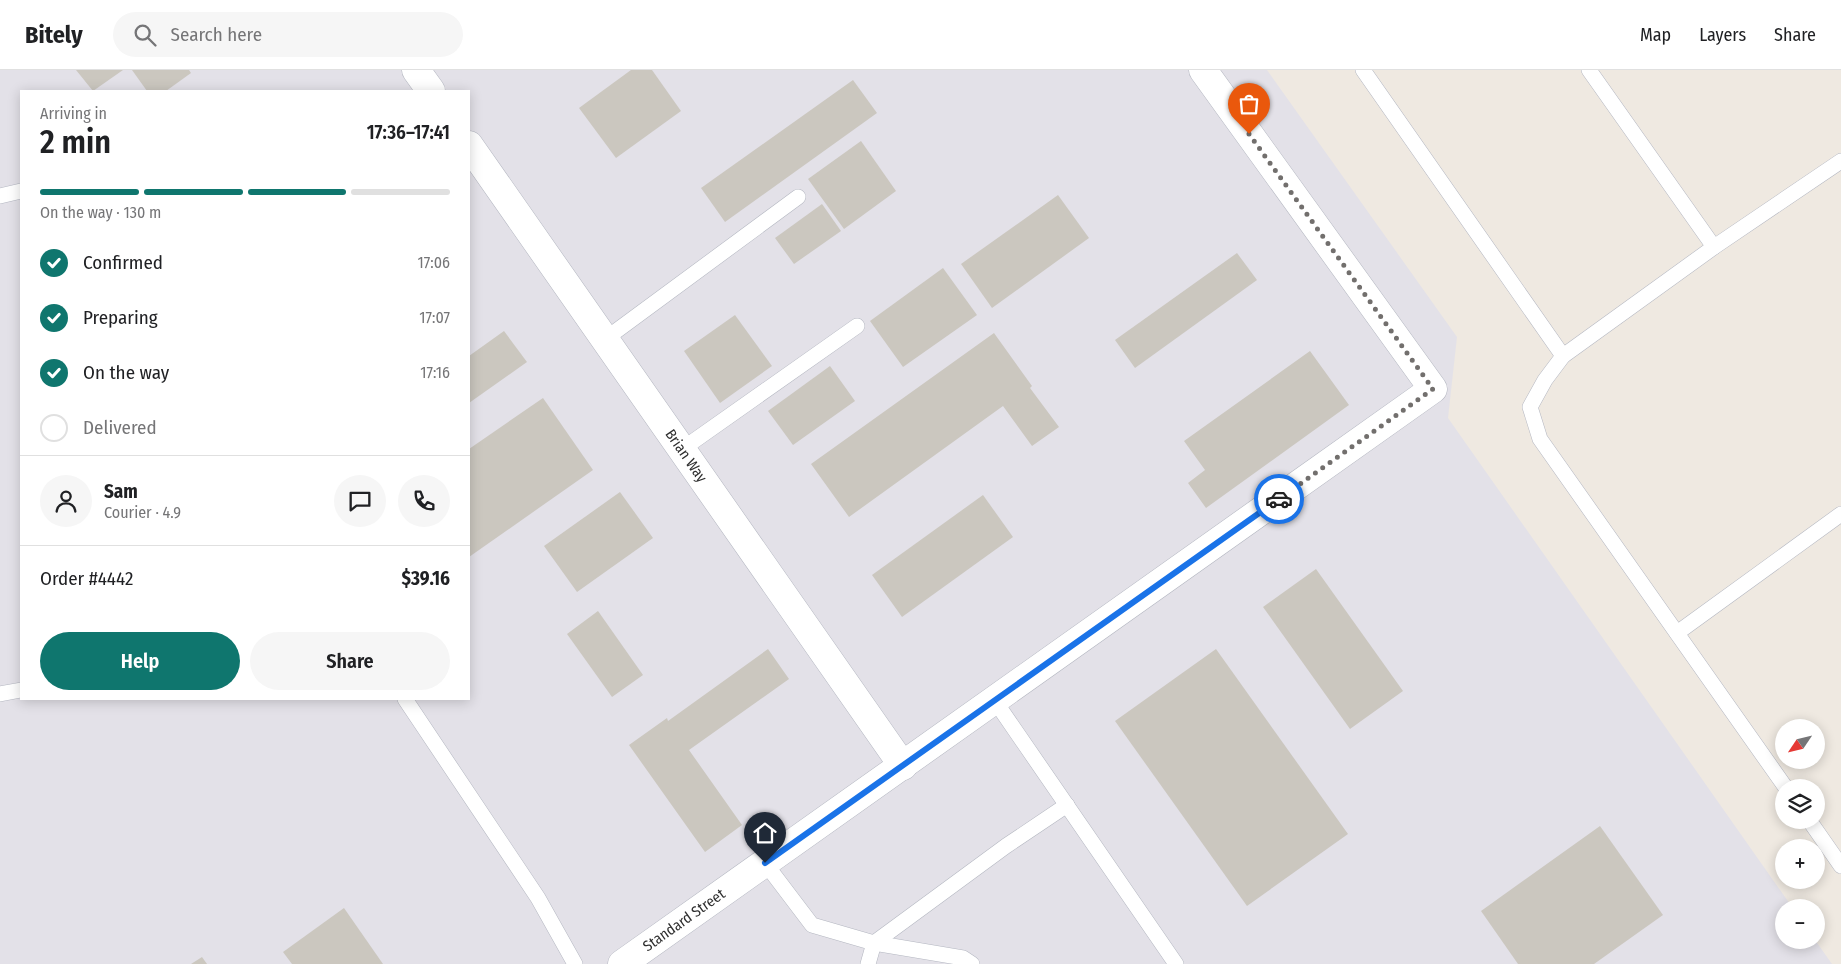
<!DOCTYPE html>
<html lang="en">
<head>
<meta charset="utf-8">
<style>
  :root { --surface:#fff; --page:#f6f6f6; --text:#202124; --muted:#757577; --line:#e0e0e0; --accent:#0f766e }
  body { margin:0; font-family:"Fira Sans Condensed",sans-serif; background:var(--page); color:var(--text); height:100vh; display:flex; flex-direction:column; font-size:19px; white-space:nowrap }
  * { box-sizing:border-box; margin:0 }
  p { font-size:16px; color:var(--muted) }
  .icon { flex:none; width:28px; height:28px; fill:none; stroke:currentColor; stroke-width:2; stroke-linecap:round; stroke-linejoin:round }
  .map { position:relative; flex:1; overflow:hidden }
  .details { position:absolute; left:20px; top:20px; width:450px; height:610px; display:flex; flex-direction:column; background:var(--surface); border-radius:0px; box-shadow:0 2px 12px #0003 }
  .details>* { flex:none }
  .needle { width:32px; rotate:235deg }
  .buttons { position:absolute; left:1775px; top:649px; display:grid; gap:10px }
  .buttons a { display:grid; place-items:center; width:50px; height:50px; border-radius:50%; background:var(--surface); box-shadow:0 2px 12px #0003; font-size:25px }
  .pin { position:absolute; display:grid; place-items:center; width:42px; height:42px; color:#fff; margin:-51px -21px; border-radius:50% 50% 50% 0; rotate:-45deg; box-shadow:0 0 5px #0007 }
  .pin .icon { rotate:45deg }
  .courier { position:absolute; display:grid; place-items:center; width:50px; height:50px; margin:-25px; border:4px solid #1a73e8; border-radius:50%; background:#fff; color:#222; box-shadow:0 1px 6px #0007 }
  .head em { font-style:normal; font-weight:600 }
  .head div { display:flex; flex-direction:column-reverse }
  .head { display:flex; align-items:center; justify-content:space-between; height:85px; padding:0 20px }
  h1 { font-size:32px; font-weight:600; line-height:38px }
  .bar { display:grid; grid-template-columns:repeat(4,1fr); gap:8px 5px; align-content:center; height:60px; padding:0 20px }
  .bar i { height:6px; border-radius:4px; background:var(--line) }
  .bar .active { background:var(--accent) }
  .bar p { grid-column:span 4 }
  .line { display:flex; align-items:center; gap:12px; padding:0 20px; border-top:1px solid var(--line) }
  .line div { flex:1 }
  .round { display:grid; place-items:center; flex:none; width:52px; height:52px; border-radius:26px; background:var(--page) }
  ol { padding:0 20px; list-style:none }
  li { display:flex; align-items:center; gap:15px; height:55px }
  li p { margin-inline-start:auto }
  li .icon { padding:5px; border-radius:50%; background:var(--accent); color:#fff; stroke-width:4 }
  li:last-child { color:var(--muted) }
  li i { width:28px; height:28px; border:2px solid var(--line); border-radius:50% }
  .primary-button { display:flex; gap:10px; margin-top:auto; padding:10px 20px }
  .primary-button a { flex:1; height:58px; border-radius:30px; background:var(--accent); color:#fff; font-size:20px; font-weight:600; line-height:58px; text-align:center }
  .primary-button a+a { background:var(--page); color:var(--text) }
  header { display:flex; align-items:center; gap:30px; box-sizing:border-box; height:70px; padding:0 25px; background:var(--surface); border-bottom:1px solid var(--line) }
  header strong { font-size:24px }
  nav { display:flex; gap:28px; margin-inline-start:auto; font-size:18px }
  .search { width:350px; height:45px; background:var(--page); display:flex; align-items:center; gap:12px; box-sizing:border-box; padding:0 18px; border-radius:28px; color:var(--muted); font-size:19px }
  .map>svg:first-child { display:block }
  .industrial { fill:#e3e1e8; fill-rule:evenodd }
  .building { fill:#cbc7bf }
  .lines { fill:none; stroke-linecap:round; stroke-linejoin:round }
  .service-casing { stroke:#b4b7c1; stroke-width:16 }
  .minor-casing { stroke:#b4b7c1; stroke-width:29 }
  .service { stroke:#fff; stroke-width:15 }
  .minor { stroke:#fff; stroke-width:28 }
  .done { stroke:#726f6d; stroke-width:5; stroke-dasharray:0 9 }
  .route { stroke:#1a73e8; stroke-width:6 }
  .labels { text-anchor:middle; stroke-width:4; stroke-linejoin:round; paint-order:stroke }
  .street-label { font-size:15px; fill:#2e2e2e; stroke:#fff }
</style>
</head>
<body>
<header>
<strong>Bitely</strong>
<div class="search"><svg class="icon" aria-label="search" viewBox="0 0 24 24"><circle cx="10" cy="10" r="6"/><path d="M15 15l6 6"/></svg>Search here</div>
<nav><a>Map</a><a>Layers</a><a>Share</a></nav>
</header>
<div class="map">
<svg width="1841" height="894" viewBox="0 0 1841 894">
  <rect width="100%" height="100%" fill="#efe9e1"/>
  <path class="industrial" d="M0,0H1267L1457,267L1448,348L1792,837L1784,838V870H1815L1832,894H0ZM21,21H469V629H21Z"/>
  <g class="building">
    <path d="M76,0H123L93,21Z"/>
    <path d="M132,0H189L191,3L166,21H147Z"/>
    <path d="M631,0H652L681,41L616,88L579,38Z"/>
    <path d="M853,10L877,43L725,152L701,118Z"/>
    <path d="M861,71L896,121L844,159L808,109Z"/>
    <path d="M1058,125L1089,168L992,238L961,194Z"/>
    <path d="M822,134L841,161L794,194L775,168Z"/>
    <path d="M1237,183L1257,210L1135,298L1115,270Z"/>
    <path d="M943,198L977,245L903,297L870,251Z"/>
    <path d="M735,245L772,296L720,333L684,281Z"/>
    <path d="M504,261L527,292L469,333V286Z"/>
    <path d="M994,263L1032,316L1030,318L1059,357L1032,376L1003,336L849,447L811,394Z"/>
    <path d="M1310,281L1349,335L1206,438L1188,413L1205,400L1184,371Z"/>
    <path d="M830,296L855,331L793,375L768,341Z"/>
    <path d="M543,328L593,400L469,487V379Z"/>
    <path d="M620,422L653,468L577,522L544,476Z"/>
    <path d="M983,425L1013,467L902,547L872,505Z"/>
    <path d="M1316,499L1403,621L1350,659L1263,537Z"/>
    <path d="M598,541L643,605L612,627L567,564Z"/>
    <path d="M768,579L789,609L689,680L742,755L705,782L629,675L667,648L668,651Z"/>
    <path d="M1216,579L1348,764L1247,836L1115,651Z"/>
    <path d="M1600,756L1663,845L1594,894H1518L1481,841Z"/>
    <path d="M344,838L383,894H292L283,882Z"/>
    <path d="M202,887L207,894H191Z"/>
  </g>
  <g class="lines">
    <defs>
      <g id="service">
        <path d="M1363,0L1563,286L1545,310L1530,337L1540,369L1786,718"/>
        <path d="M1589,0L1714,177L1841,91"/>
        <path d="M0,126L21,121"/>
        <path d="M604,270L798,127"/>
        <path d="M1563,286L1714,177"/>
        <path d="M681,380L857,256"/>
        <path d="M1677,563L1841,444"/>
        <path d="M0,624L21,620"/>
        <path d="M405,629L538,828L575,894"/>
        <path d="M995,631L1176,894"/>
        <path d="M1809,750L1841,796"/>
        <path d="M765,793L812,855L874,873L963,888L972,894"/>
        <path d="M868,894L874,873L1006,776L1067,735"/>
      </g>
      <g id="minor">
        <path d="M416,0L431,21"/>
        <path id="s1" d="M469,75L903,696"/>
        <path id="s2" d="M622,894L1433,319L1203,0"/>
      </g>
    </defs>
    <use href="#service" class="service-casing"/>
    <use href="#minor" class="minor-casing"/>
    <use href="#service" class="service"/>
    <use href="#minor" class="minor"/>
  </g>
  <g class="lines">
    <path class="done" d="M1249,64L1433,319L1279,429"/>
    <path class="route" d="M765,793L1279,429"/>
  </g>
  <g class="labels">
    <g class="street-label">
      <text dy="5" stroke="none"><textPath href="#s1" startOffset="379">Brian Way</textPath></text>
      <text dy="5" stroke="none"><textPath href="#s2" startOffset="76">Standard Street</textPath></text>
    </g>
  </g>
</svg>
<div class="buttons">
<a><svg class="needle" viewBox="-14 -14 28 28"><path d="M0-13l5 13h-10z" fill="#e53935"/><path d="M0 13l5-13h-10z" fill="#757577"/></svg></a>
<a><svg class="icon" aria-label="layers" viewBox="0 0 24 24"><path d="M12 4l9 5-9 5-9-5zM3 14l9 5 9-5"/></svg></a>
<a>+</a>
<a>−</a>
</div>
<div class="pin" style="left:1249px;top:64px;background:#ea580c"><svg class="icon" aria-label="bag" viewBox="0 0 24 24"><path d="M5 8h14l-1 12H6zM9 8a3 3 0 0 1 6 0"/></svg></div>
<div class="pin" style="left:765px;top:793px;background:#1f2937"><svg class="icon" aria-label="home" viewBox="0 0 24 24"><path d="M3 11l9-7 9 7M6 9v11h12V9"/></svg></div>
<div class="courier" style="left:1279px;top:429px"><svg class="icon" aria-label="car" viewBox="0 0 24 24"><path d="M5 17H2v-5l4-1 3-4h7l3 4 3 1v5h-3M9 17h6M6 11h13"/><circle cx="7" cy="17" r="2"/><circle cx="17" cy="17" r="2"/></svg></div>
<section class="details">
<div class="head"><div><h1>2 min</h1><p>Arriving in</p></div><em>17:36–17:41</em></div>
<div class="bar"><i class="active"></i><i class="active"></i><i class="active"></i><i></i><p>On the way · 130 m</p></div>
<ol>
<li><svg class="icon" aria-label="check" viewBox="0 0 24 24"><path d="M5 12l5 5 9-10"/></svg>Confirmed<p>17:06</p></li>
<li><svg class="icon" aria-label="check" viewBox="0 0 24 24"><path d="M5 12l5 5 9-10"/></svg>Preparing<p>17:07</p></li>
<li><svg class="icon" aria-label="check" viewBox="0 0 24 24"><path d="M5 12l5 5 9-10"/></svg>On the way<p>17:16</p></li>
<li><i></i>Delivered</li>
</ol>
<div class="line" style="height:90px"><a class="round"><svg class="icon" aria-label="person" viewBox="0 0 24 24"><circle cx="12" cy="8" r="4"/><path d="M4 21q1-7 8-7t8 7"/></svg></a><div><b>Sam</b><p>Courier · 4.9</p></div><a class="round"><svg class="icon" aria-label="chat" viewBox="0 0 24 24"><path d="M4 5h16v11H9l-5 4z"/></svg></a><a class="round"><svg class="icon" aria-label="phone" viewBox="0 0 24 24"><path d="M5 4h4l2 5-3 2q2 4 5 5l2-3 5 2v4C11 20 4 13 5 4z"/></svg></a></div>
<div class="line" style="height:65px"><div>Order #4442</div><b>$39.16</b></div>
<div class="primary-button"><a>Help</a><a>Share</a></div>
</section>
</div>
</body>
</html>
